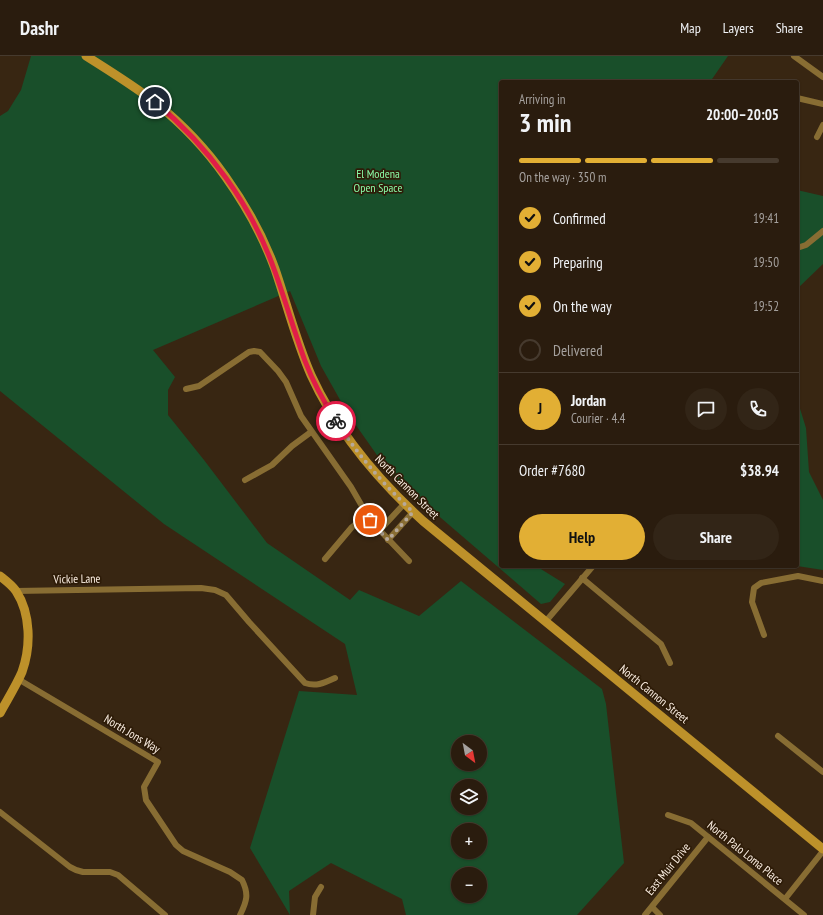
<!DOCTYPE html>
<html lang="en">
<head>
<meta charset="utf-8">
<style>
  :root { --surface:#2a1c0e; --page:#322517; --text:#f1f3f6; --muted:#a5a19e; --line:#463a2e; --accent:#e2af34 }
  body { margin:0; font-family:"PT Sans Narrow",sans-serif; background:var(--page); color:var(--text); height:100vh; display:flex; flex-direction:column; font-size:15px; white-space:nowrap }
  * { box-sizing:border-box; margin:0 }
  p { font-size:13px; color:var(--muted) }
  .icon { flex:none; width:22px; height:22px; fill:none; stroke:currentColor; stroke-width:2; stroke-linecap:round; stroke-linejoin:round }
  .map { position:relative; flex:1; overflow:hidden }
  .panel { position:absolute; left:499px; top:24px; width:300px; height:488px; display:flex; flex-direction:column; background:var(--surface); border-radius:4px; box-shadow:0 1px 3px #0004,0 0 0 1px var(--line) }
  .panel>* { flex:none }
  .needle { width:26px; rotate:148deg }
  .fabs { position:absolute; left:451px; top:679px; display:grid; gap:8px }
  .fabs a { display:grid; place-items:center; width:36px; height:36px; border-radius:50%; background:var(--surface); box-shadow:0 1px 3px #0004,0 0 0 1px var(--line); font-size:20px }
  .pin { position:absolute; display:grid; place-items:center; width:34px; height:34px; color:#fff; margin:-17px; border:2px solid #fff; border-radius:50%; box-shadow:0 1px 4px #0007 }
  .courier { position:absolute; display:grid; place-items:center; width:40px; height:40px; margin:-20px; border:3px solid #e11d48; border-radius:50%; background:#fff; color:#222; box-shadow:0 1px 5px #0007 }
  .head em { font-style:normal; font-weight:600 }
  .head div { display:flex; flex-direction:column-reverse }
  .head { display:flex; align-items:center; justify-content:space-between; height:68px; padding:0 20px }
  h1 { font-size:26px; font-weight:600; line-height:30px }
  .bar { display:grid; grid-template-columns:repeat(4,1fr); gap:6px 4px; align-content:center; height:48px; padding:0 20px }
  .bar i { height:5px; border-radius:3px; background:var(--line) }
  .bar .on { background:var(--accent) }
  .bar p { grid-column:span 4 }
  .line { display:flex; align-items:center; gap:10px; padding:0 20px; border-top:1px solid var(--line) }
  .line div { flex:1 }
  .round { display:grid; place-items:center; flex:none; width:42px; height:42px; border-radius:21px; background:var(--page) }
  ol { padding:0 20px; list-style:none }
  li { display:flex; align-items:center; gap:12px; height:44px }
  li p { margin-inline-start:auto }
  li .icon { padding:4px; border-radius:50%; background:var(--accent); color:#111; stroke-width:4 }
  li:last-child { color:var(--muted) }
  li i { width:22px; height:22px; border:2px solid var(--line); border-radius:50% }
  .action { display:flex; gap:8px; margin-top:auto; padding:8px 20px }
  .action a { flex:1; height:46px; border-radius:24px; background:var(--accent); color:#111; font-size:16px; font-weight:600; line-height:46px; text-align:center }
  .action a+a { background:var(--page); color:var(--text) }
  header { display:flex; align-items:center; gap:24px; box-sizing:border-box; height:56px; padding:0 20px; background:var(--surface); border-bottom:1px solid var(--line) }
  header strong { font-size:19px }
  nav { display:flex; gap:22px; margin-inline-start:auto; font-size:14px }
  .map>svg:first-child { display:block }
  .green { fill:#194f2a; fill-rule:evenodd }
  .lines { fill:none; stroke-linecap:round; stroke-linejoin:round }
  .street { stroke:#886d33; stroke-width:6 }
  .secondary { stroke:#bd912a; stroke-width:9 }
  .done { stroke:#b7a99a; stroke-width:4; stroke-dasharray:0 7.2 }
  .route { stroke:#e11d48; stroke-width:5 }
  .labels { text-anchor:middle; stroke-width:3.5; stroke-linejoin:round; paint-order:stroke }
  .park-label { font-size:12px; fill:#89faa7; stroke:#2e1c08 }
  .street-label { font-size:12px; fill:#fcefe3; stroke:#2e1c08 }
</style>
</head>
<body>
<header>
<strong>Dashr</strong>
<nav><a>Map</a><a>Layers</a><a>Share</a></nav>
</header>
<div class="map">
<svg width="823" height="859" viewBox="0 0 823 859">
  <rect width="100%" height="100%" fill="#382612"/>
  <g class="green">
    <path d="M31,0H728L710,26H501V510H536L565,528L550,546L541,548L391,419L348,358L321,310L290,235L153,294L175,321L168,334V359L204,404L267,487L350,544L359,534L419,560L461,525L602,633L606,648L624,807L577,859H406L402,843L331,807L289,835L290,859L250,792L299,635L357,639L345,588L164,468L0,335V60L8,55L21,34ZM458,686H480V708H458ZM458,730H480V752H458ZM458,774H480V796H458ZM458,818H480V840H458Z"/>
    <path d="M797,134L823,140V208L797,233Z"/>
    <path d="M797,343L806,372L809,416L823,444V514L797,510Z"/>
  </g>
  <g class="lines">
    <g class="street">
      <path d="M794,0L823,21"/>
      <path d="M797,42L823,48"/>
      <path d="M817,81L823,69"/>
      <path d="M797,192L806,189L823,175"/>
      <path d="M186,333L199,330L249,296L254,295L260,296L278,315L286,326L301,360L351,431L370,464L409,505"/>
      <path d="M245,424L272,409L292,390L311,376"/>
      <path d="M379,475L404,448"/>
      <path d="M388,484L413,456"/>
      <path d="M325,503L352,471L367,459"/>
      <path d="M582,522L661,588L670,607"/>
      <path d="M15,535L201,532L215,534L226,539L249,566L305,627C316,631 324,627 335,622"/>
      <path d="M546,565L593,510"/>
      <path d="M764,579L752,546L754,532L761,527L798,520L823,525"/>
      <path d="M18,623L158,706L144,731L146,744L176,789L183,795L230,816L242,824C249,838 247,845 240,859"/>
      <path d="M778,680L823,716"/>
      <path d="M0,756L70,811L76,814L83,816H110L118,819L165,859"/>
      <path d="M668,759L691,767L804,859"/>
      <path d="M785,843L823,795"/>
      <path d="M652,851L660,859"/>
      <path d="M313,859L315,841L321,831"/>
      <path d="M645,859L708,781"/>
    </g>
    <g class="secondary">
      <path d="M86,0C110,15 134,30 156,47C182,68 206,93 225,120C245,148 263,180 275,213C287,248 296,285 311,319C337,376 377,423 423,465L823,793"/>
      <path d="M0,520C5,524 12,529 16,535C31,558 31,591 22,616C16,630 7,644 0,657"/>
    </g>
  </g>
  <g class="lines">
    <path class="done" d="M336,365C359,400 382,427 413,456L388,484L370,464"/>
    <path class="route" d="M155,46C208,90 251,148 274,213C285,243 294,275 305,305C313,326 324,346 336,365"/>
  </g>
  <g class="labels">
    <g class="park-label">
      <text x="378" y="122">El Modena<tspan x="378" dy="14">Open Space</tspan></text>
    </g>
    <g class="street-label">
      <text transform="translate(407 431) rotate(45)" y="4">North Cannon Street</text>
      <text transform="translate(77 523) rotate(-1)" y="4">Vickie Lane</text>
      <text transform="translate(654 638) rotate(39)" y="4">North Cannon Street</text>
      <text transform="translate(132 678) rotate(31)" y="4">North Jons Way</text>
      <text transform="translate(745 797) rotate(39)" y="4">North Palo Loma Place</text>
      <text transform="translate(668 813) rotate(-51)" y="4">East Muir Drive</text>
    </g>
  </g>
</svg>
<div class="fabs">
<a><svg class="needle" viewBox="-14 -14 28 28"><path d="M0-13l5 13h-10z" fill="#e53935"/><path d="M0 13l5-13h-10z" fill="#a5a19e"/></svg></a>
<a><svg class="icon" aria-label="layers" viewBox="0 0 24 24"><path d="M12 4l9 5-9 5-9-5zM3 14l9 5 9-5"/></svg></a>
<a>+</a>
<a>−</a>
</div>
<div class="pin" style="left:370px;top:464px;background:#ea580c"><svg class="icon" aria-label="bag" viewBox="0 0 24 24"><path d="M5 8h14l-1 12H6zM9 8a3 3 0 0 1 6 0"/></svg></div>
<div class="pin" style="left:155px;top:46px;background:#1f2937"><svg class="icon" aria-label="home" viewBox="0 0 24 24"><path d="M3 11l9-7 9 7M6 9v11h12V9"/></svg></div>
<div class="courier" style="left:336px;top:365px"><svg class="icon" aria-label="bike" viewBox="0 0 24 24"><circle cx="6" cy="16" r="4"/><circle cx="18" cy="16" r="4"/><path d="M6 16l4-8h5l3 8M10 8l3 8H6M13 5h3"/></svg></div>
<section class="panel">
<div class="head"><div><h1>3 min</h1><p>Arriving in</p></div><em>20:00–20:05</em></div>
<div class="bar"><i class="on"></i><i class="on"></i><i class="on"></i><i></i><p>On the way · 350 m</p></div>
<ol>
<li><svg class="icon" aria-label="check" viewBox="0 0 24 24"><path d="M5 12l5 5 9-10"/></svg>Confirmed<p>19:41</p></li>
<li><svg class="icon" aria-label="check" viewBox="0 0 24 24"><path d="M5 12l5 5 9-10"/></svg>Preparing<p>19:50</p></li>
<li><svg class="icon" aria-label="check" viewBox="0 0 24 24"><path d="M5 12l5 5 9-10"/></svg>On the way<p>19:52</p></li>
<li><i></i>Delivered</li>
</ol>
<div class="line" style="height:72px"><b class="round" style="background:var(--accent);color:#111">J</b><div><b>Jordan</b><p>Courier · 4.4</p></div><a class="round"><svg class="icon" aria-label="chat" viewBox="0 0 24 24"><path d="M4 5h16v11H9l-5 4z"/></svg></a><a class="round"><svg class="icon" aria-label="phone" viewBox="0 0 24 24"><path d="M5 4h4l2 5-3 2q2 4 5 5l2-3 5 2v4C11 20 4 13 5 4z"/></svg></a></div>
<div class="line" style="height:52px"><div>Order #7680</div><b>$38.94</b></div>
<div class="action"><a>Help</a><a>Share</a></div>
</section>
</div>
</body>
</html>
